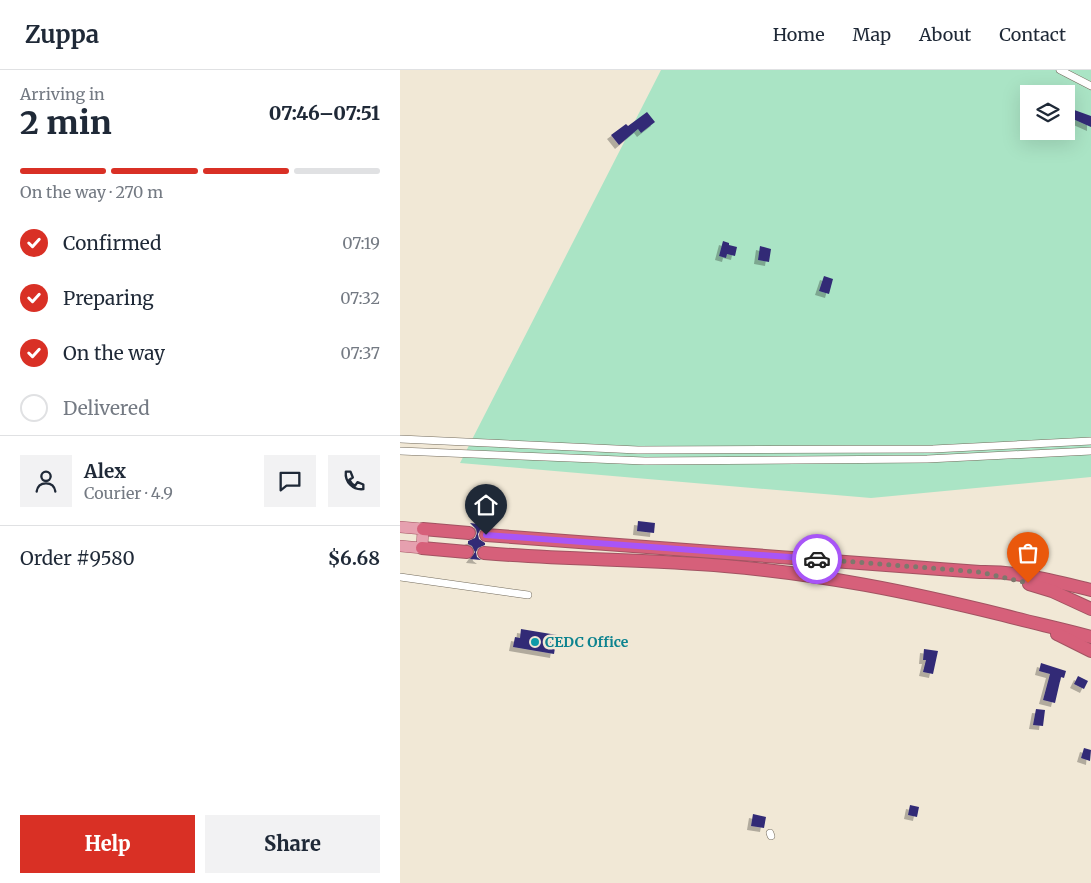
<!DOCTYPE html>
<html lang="en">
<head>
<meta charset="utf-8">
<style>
  :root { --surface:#fff; --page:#f2f2f3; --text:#1f2937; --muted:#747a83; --line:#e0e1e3; --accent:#d93025 }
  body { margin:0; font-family:Merriweather,serif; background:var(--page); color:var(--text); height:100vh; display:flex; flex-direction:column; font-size:19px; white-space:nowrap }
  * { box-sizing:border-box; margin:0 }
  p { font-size:16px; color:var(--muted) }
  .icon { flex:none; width:28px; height:28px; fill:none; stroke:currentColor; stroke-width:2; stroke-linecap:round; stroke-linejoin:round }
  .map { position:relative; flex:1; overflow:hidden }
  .details { display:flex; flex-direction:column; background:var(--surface); width:400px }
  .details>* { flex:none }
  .fabs { position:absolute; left:620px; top:15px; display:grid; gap:10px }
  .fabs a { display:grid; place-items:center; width:55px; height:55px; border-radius:0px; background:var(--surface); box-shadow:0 5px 20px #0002; font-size:25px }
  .pin { position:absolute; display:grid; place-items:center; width:42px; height:42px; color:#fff; margin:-51px -21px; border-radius:50% 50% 50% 0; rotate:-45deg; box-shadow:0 0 5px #0007 }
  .pin .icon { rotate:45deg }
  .courier { position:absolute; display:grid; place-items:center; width:50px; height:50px; margin:-25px; border:4px solid #a855f7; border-radius:50%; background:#fff; color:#222; box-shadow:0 1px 6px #0007 }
  .head em { font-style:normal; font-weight:800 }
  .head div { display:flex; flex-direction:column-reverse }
  .head { display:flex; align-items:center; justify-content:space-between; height:85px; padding:0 20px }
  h1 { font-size:32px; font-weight:800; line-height:38px }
  .bar { display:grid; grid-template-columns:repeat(4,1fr); gap:8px 5px; align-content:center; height:60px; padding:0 20px }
  .bar i { height:6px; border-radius:4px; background:var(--line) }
  .bar .selected { background:var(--accent) }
  .bar p { grid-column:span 4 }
  .line { display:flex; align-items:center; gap:12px; padding:0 20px; border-top:1px solid var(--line) }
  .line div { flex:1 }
  .round { display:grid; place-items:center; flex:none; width:52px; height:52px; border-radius:0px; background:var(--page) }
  ol { padding:0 20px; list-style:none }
  li { display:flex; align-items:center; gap:15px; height:55px }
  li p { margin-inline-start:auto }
  li .icon { padding:5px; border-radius:50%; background:var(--accent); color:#fff; stroke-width:4 }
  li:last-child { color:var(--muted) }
  li i { width:28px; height:28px; border:2px solid var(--line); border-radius:50% }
  .action { display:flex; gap:10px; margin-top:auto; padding:10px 20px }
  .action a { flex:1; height:58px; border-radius:0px; background:var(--accent); color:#fff; font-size:20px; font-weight:800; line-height:58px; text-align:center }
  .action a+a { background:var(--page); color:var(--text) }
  header { display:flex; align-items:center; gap:30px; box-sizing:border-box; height:70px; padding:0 25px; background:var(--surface); border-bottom:1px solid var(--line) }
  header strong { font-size:24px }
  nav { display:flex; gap:28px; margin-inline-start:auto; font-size:18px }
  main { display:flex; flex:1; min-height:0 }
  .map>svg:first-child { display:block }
  .green { fill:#aae4c5; fill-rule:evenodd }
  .building { fill:#322c76; filter:url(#shadow) }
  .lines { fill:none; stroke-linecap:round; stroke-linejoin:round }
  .minor-casing { stroke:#736b5c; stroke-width:8 }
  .primary-casing { stroke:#a25362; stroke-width:12 }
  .motorway-casing { stroke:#a25362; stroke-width:14 }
  .minor { stroke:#fff; stroke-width:7 }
  .primary { stroke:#e6a0af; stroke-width:11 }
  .motorway { stroke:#d6607a; stroke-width:12 }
  .done { stroke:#7e786d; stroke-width:5; stroke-dasharray:0 9 }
  .route { stroke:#a855f7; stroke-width:6 }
  .culture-dot { fill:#0f9aa8; stroke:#f1e8d6; stroke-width:2 }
  .labels { text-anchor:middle; stroke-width:5; stroke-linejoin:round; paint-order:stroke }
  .culture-label { font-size:14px; font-weight:bold; fill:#0d838f; stroke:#f1e8d6; text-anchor:start }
</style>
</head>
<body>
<header>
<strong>Zuppa</strong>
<nav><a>Home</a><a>Map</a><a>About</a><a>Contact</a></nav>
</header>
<main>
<section class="details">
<div class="head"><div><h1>2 min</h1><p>Arriving in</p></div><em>07:46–07:51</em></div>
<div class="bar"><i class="selected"></i><i class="selected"></i><i class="selected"></i><i></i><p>On the way · 270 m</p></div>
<ol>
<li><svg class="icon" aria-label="check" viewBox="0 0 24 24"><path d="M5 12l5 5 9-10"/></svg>Confirmed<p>07:19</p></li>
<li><svg class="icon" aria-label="check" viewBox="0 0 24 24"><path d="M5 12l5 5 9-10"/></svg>Preparing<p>07:32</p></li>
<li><svg class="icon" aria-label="check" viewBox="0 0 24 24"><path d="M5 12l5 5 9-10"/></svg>On the way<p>07:37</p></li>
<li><i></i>Delivered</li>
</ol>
<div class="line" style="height:90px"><a class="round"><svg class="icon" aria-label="person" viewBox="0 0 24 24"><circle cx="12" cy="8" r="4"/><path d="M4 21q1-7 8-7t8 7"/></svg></a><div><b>Alex</b><p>Courier · 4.9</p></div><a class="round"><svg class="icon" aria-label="chat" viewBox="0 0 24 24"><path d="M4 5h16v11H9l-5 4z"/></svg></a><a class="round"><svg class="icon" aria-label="phone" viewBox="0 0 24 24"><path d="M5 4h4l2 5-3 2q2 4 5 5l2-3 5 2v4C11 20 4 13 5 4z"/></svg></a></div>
<div class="line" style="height:65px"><div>Order #9580</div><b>$6.68</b></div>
<div class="action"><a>Help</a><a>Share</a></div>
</section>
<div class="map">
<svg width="691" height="813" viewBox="0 0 691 813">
  <defs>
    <filter id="shadow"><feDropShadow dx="-4" dy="4" stdDeviation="0" flood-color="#0004"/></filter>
  </defs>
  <rect width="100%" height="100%" fill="#f1e8d6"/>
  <path class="green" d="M261,0H691V407L471,428L60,393ZM629,24H666V61H629Z"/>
  <g class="building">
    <path d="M666,37L691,46V57L673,49L671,53L666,51Z"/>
    <path d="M247,42L255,52L241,63L238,59L219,75L211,65L226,54L228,56Z"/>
    <path d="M323,171L329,173V175L337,177L335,186L327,184L326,188L319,186Z"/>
    <path d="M360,176L371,179L369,192L358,190Z"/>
    <path d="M424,206L433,209L429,224L419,221Z"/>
    <path d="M238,451L255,453L254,463L237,461Z"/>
    <path d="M70,453L86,455V457L80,460L78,464L79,469L85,473V475L78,478L76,482L77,487L81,490L70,489L75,482L72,476L68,474V471L75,468L77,463L76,459Z"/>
    <path d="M121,559L157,565L154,584L113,577L115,567L120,568Z"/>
    <path d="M524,579L538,581L533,604L523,602L526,590H523Z"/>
    <path d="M641,593L666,601L664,608L661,607L655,633L643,630L650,604L639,601Z"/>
    <path d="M678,606L688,611L684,619L674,614Z"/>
    <path d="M636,639L645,640L643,656L633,655Z"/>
    <path d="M684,678L691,680L690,691L681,688Z"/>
    <path d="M510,735L519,737L517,747L508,745Z"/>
    <path d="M353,744L366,747L364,758L351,756Z"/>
  </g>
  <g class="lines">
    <defs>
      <g id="minor">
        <path d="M660,0L691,16"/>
        <path d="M0,369L238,380L533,379L691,371"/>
        <path d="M0,381L245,391L527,389L691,381"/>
        <path d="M0,507L128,525"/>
        <path d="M370,763L371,766"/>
      </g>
      <path id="primary" d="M0,457L23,459L22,478L0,476"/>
      <g id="motorway">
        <path d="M23,459L69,463"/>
        <path d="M86,465L580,502C617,501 655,511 691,520"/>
        <path d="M22,478L67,482"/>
        <path d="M84,483C164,490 245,489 325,496C421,504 510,522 603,545C633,553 662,559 691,567"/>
        <path d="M629,514L652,521L691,539"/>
        <path d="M657,564L691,581"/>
      </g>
    </defs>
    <use href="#minor" class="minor-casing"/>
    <use href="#primary" class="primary-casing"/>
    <use href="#motorway" class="motorway-casing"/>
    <use href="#minor" class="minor"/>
    <use href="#primary" class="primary"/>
    <use href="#motorway" class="motorway"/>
  </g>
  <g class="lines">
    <path class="done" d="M417,489L580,502L628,513"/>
    <path class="route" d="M86,465L417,489"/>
  </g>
  <circle class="culture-dot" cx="135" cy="572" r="5"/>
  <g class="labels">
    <g class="culture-label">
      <text x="145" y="577">CEDC Office</text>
    </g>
  </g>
</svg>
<div class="fabs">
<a><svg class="icon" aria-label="layers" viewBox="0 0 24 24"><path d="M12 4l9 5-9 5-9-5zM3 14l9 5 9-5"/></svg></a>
</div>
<div class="pin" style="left:628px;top:513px;background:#ea580c"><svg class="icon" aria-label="bag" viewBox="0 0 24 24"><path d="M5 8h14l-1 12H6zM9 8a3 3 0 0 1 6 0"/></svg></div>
<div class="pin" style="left:86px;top:465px;background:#1f2937"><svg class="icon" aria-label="home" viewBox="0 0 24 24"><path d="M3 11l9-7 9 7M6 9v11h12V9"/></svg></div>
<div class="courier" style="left:417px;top:489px"><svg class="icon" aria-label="car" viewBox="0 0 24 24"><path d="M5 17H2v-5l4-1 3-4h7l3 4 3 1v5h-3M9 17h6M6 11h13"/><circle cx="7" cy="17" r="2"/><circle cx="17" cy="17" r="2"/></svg></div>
</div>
</main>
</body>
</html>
